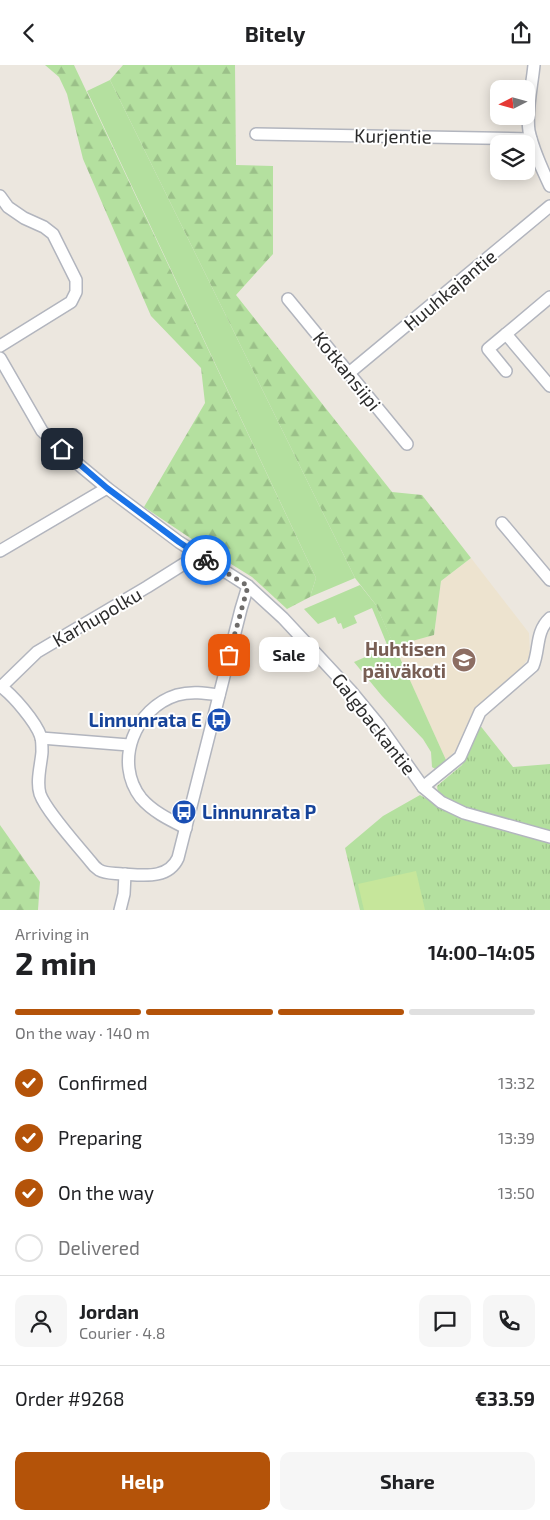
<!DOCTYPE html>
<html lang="en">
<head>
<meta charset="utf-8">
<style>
  :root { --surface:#fff; --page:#f6f6f6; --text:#202124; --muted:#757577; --line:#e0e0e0; --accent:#b45309 }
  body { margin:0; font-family:"Exo 2",sans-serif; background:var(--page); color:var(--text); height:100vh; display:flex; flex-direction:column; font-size:19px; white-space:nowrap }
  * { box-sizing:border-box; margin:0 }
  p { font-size:16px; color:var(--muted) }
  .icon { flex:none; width:28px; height:28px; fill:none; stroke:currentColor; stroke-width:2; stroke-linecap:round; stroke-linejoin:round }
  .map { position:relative; height:845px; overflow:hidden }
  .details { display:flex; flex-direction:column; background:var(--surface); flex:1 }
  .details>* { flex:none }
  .needle { width:32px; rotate:264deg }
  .tools { position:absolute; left:490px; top:15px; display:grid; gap:10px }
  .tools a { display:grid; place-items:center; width:45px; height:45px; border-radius:10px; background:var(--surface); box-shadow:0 2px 12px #0003; font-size:25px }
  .pin { position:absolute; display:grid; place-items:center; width:42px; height:42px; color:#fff; margin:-21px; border-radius:10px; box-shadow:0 2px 8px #0006 }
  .courier { position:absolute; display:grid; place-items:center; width:50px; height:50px; margin:-25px; border:4px solid #1a73e8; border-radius:50%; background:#fff; color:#222; box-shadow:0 1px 6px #0007 }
  .bubble { position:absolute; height:35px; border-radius:10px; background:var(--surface); box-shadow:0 2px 12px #0003; font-size:16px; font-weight:700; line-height:35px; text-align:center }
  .overview em { font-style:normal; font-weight:700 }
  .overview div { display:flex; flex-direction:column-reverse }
  .overview { display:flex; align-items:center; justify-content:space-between; height:85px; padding:0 15px }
  h1 { font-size:32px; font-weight:700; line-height:38px }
  .bar { display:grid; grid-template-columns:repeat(4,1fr); gap:8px 5px; align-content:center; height:60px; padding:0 15px }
  .bar i { height:6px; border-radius:4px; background:var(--line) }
  .bar .selected { background:var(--accent) }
  .bar p { grid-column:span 4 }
  .line { display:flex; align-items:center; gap:12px; padding:0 15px; border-top:1px solid var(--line) }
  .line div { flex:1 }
  .round { display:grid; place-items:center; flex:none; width:52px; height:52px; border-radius:10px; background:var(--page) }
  ol { padding:0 15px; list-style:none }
  li { display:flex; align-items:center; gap:15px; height:55px }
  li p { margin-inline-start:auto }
  li .icon { padding:5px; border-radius:50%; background:var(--accent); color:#fff; stroke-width:4 }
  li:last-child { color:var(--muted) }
  li i { width:28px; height:28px; border:2px solid var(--line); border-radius:50% }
  .primary-button { display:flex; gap:10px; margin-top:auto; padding:10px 15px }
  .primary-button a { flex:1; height:58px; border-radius:10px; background:var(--accent); color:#fff; font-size:20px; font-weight:700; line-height:58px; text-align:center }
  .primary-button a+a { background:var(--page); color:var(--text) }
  header { display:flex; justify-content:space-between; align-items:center; height:65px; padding:0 15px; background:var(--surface); font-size:22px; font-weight:700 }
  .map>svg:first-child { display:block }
  .education { fill:#ede3cf }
  .grass { fill:#b4e09f }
  .forest { fill:url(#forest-firs) }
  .park { fill:url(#park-tufts) }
  .pitch { fill:#c6e69b }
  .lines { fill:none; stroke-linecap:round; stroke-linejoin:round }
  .minor-casing { stroke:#b2b5be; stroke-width:14 }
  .minor { stroke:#fff; stroke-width:11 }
  .done { stroke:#6f6d6b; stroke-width:5; stroke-dasharray:0 9 }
  .route { stroke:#1a73e8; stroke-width:6 }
  .labels { text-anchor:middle; stroke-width:4; stroke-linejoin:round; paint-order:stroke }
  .street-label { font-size:19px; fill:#2c2c2c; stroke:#fff }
  .education-label { font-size:19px; font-weight:bold; fill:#785e54; stroke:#fff; text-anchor:end }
  .transit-label { font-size:19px; font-weight:bold; fill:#164399; stroke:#fff; text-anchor:end }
</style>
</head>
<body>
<header><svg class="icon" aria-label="back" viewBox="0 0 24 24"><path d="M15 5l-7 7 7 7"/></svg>Bitely<svg class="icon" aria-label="share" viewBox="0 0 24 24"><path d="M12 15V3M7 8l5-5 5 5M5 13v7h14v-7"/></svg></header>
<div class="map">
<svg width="550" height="845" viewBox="0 0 550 845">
  <defs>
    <pattern id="forest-firs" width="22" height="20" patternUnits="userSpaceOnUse" patternTransform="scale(1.25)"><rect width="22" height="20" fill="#b4e09f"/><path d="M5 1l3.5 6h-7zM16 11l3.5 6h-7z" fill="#9bc089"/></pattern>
    <pattern id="park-tufts" width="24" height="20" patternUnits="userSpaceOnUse" patternTransform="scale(1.25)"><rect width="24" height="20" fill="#b4e09f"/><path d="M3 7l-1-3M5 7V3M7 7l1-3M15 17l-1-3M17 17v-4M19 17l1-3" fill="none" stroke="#9bc089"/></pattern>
  </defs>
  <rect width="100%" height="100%" fill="#ece7df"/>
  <path class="education" d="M471,493L529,568L530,591L521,603L480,639L471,650L459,682L446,695L394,581L434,570L441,516Z"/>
  <g class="grass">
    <path d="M110,15L355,513L310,532L316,513L87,26Z"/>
    <path d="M360,520L376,540L446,695L435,704L432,702L431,687L423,674L382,631L354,597L388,582L372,543L354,551L357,558L343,564L341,558L338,559L335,552L318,559L304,544Z"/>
  </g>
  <g class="forest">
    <path d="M45,0H74L316,513L310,532L287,544L252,512L202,481L144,442L205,338L201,303L151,251L83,94L67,29L59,12Z"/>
    <path d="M123,0H235L236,100L273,101V189L236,230L392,427L422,430L471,493L441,516L434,570L394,581L376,540L355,513L110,15Z"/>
    <path d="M0,760L40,817L38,845H0Z"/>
  </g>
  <g class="park">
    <path d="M479,659L513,702L550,699V768C512,758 470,751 438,728L437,721L462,700L471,683Z"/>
    <path d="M420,730C460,755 505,767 550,778V845H360L345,783L383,751Z"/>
  </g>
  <path class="pitch" d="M416,806L425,845H364L358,819Z"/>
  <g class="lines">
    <defs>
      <g id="minor">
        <path d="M534,0C532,21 526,45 529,66C533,85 542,104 550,121"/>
        <path d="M256,69L531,74"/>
        <path d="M0,131L8,142L24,153L44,162L53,169L76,215V227L71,237L0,281"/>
        <path d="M550,232L506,269L550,321"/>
        <path d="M288,234L407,379"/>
        <path d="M0,293L42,366L72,394L107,423L179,477L248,521L283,553L351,626L379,660L423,722L441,737L464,748L550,772"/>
        <path d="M506,306L488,284L506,269"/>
        <path d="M349,308L550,141"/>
        <path d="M502,458L550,515"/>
        <path d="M0,486L107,423"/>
        <path d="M0,621C13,630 36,657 41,672C42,676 42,682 42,687C41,700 36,716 40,729C46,746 78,781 91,797C93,800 96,803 99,805C106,809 115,808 122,809C142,810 168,815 178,793L241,544L248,521"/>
        <path d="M1,622L37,587L147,522L198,490"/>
        <path d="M41,673L129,680"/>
        <path d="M423,722L460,692L480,647L533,601C540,584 535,567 550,553"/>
        <path d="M186,763C170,755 153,747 141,733C113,697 135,643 177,630C191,626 205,628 219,630"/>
        <path d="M120,845L124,829L125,809"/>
      </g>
    </defs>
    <use href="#minor" class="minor-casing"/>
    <use href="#minor" class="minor"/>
  </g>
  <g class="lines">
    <path class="done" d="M206,495L248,521L229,590"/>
    <path class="route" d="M62,384L107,423L179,477L206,495"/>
  </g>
  <defs>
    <symbol id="school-disc" viewBox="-11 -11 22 22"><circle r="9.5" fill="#8d6e63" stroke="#fff"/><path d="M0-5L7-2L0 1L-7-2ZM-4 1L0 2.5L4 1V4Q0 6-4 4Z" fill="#fff"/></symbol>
    <symbol id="bus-disc" viewBox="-11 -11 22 22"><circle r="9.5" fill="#1a4fb4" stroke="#fff"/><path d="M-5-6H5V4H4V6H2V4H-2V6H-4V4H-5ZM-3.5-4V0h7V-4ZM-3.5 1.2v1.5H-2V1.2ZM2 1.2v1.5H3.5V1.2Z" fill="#fff"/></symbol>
  </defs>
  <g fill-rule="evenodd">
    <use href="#school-disc" x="450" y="581" width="28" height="28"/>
    <use href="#bus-disc" x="205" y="641" width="28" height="28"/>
    <use href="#bus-disc" x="170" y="733" width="28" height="28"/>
  </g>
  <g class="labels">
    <g class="street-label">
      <text transform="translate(393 71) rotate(1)" y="7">Kurjentie</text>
      <text transform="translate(450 225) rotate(-40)" y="7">Huuhkajantie</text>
      <text transform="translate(347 306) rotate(51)" y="7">Kotkansiipi</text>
      <text transform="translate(97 552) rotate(-30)" y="7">Karhupolku</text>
      <text transform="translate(374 659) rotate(52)" y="7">Galgbackantie</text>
    </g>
    <g class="education-label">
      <text x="446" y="591">Huhtisen<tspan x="446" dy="22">päiväkoti</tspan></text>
    </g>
    <g class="transit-label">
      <text x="202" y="662">Linnunrata E</text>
      <text x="202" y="754" text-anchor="start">Linnunrata P</text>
    </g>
  </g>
</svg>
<div class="tools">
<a><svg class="needle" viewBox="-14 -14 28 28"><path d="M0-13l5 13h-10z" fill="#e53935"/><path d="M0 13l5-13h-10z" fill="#757577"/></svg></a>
<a><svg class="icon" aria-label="layers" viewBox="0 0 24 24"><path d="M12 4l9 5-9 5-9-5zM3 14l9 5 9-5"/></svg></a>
</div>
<div class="pin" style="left:229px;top:590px;background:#ea580c"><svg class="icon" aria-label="bag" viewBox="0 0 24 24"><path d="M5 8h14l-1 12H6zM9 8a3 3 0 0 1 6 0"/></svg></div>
<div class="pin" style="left:62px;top:384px;background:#1f2937"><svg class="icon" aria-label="home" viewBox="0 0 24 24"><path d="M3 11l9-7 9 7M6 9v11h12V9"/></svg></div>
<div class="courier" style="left:206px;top:495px"><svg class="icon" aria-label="bike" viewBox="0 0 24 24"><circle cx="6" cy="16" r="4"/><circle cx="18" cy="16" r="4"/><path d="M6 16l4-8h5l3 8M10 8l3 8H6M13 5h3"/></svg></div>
<div class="bubble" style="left:259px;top:572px;width:60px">Sale</div>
</div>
<section class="details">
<div class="overview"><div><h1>2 min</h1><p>Arriving in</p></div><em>14:00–14:05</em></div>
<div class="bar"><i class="selected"></i><i class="selected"></i><i class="selected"></i><i></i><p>On the way · 140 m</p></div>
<ol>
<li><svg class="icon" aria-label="check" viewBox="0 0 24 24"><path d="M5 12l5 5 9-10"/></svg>Confirmed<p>13:32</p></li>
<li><svg class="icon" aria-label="check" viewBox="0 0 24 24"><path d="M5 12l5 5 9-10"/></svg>Preparing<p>13:39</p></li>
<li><svg class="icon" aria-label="check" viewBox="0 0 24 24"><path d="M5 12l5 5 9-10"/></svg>On the way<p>13:50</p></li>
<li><i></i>Delivered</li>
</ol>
<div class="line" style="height:90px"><a class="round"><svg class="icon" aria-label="person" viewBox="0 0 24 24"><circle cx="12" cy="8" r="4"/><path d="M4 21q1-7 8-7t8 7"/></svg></a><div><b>Jordan</b><p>Courier · 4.8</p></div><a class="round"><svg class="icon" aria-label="chat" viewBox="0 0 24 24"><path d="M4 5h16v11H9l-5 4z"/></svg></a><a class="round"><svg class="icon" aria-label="phone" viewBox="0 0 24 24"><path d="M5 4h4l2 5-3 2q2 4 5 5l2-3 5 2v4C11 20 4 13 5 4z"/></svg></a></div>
<div class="line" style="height:65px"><div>Order #9268</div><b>€33.59</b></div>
<div class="primary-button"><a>Help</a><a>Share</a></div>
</section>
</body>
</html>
